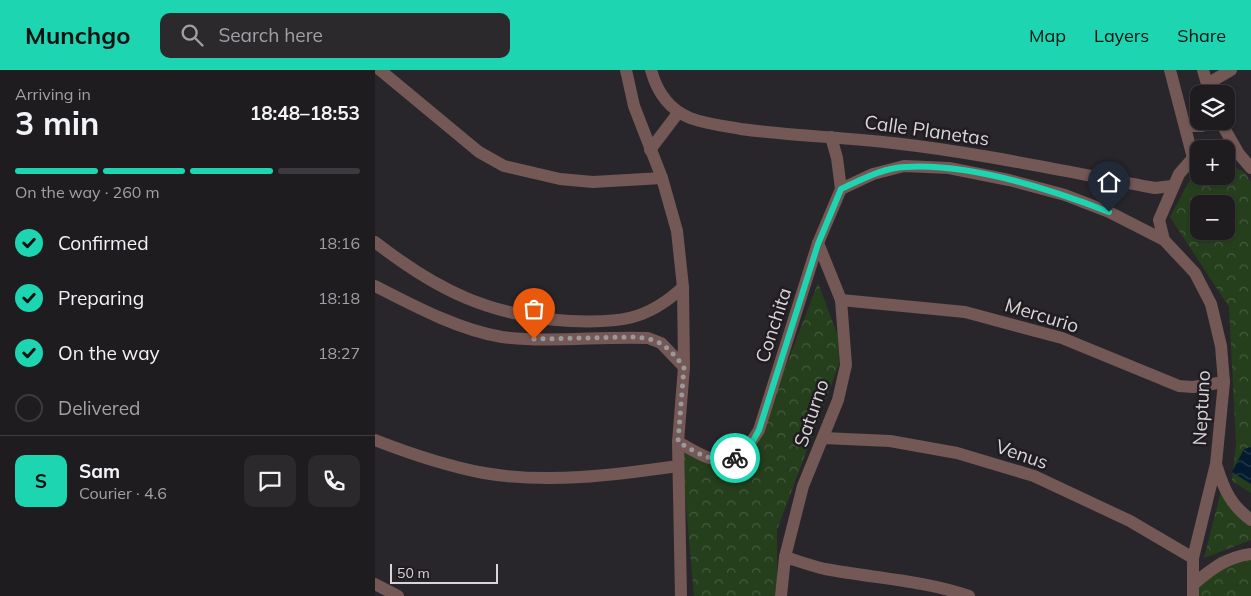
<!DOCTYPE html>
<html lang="en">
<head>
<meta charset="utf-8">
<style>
  :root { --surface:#1f1c20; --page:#2c292d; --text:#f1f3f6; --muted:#a1a1a5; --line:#3c3a3e; --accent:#1dd5b1 }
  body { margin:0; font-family:Mulish,sans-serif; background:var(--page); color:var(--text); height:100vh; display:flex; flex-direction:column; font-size:19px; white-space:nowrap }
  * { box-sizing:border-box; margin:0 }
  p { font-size:16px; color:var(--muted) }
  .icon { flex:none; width:28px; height:28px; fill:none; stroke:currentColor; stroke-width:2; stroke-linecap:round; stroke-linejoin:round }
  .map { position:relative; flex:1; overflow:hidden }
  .drawer { display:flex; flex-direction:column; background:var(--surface); width:375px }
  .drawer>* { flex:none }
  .tools { position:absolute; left:815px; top:15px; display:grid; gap:10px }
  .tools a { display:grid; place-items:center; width:45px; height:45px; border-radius:10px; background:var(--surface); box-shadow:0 1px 4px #0004,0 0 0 1px var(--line); font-size:25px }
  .scale { position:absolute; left:15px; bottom:12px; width:108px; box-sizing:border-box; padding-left:5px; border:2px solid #d8d6d9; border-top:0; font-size:14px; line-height:18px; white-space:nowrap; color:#d8d6d9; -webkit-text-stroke:4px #201c21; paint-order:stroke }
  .pin { position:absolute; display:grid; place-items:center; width:42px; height:42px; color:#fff; margin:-51px -21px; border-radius:50% 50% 50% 0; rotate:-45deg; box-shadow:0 0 5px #0007 }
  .pin .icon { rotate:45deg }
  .courier { position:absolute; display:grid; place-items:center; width:50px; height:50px; margin:-25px; border:4px solid #1dd5b1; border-radius:50%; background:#fff; color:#222; box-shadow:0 1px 6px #0007 }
  .headline em { font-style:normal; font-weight:700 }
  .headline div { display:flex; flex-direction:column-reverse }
  .headline { display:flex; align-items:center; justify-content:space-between; height:85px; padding:0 15px }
  h1 { font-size:32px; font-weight:700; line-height:38px }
  .bar { display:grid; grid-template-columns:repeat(4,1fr); gap:8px 5px; align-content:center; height:60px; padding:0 15px }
  .bar i { height:6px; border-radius:4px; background:var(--line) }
  .bar .active { background:var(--accent) }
  .bar p { grid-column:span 4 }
  .line { display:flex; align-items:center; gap:12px; padding:0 15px; border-top:1px solid var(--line) }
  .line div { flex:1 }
  .round { display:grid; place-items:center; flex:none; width:52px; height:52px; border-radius:10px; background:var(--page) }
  ol { padding:0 15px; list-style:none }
  li { display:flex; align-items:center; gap:15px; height:55px }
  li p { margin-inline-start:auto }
  li .icon { padding:5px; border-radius:50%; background:var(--accent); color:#111; stroke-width:4 }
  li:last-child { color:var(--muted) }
  li i { width:28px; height:28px; border:2px solid var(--line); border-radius:50% }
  header { display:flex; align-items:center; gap:30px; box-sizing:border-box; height:70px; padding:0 25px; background:var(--accent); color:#111 }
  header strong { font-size:24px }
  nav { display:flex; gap:28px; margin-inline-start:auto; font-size:18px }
  .search { width:350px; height:45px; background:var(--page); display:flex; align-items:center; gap:12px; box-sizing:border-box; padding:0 18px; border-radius:10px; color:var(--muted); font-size:19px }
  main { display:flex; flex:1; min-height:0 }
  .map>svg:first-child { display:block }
  .park { fill:url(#park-crowns); fill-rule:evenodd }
  .water { fill:url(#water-waves) }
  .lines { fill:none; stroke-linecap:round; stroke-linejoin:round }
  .minor { stroke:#735855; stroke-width:12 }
  .done { stroke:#9b989c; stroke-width:5; stroke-dasharray:0 9 }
  .route { stroke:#1dd5b1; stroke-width:6 }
  .labels { text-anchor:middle; stroke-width:5; stroke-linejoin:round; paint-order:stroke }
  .street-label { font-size:19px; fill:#d8d6d9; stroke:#201c21 }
</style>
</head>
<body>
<header>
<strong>Munchgo</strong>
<div class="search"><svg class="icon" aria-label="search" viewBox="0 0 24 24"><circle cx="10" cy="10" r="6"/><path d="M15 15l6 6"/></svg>Search here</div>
<nav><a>Map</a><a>Layers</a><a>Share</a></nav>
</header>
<main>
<section class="drawer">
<div class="headline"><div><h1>3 min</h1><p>Arriving in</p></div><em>18:48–18:53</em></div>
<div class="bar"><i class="active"></i><i class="active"></i><i class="active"></i><i></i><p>On the way · 260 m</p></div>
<ol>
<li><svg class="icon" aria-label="check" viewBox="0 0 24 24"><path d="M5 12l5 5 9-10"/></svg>Confirmed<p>18:16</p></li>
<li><svg class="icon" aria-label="check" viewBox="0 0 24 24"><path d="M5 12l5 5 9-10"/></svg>Preparing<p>18:18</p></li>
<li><svg class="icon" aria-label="check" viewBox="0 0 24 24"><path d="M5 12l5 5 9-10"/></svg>On the way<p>18:27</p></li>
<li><i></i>Delivered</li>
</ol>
<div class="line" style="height:90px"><b class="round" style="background:var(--accent);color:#111">S</b><div><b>Sam</b><p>Courier · 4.6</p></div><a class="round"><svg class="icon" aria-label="chat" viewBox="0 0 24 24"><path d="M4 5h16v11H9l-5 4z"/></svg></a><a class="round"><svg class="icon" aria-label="phone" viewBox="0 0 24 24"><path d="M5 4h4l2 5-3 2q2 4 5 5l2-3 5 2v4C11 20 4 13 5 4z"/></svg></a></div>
</section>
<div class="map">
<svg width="876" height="526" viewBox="0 0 876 526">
  <defs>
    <pattern id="park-crowns" width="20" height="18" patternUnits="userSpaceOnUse" patternTransform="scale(1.25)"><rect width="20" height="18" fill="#253f1d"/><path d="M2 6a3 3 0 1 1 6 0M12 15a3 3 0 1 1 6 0" fill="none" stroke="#445a3d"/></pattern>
    <pattern id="water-waves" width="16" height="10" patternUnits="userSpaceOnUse" patternTransform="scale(1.25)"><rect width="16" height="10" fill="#041a2e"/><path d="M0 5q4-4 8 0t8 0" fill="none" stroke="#283b4c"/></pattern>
  </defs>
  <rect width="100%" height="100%" fill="#29262b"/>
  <g class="park">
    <path d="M851,92L870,103L876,112V423L857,411L861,373L854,237L795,147L823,95L824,106H851ZM824,134H851V161H824Z"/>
    <path d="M443,213L463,266L464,294L402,460V526H319L306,378C336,394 352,408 379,379Z"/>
    <path d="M847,417L876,442V470L829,488Z"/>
    <path d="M876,481V526H819L818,506L847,485Z"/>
  </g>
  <path class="water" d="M876,377V414L857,402L869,379Z"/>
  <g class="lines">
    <g class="minor">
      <path d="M5,0L104,82L129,96L185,109L218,112L287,108"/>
      <path d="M251,0L259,36L287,108L302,161L308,217L309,297L303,372L306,526"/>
      <path d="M276,0C282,22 293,39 315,48C331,54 349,56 366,59C417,66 467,67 518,73C606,83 693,102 780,118L797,116"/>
      <path d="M795,0L818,88"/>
      <path d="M828,0L835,24"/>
      <path d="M832,14L856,0"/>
      <path d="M845,51L864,84L876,98"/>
      <path d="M810,56H827L834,51"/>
      <path d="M275,80L303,43"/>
      <path d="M466,119L498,104L529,96L574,98L634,110L690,125L734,142L789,170"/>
      <path d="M0,172C63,221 115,246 195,251C243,253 272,251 308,217"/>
      <path d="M0,216C39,236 84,260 127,267C176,273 224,266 273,268L286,273L309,297"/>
      <path d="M466,230L590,242L687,268L804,316L818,317L849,312"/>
      <path d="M448,368L515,371L582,383L659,406L755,451L818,488"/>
      <path d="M0,370C36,384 72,396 109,403C172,414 240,405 303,396"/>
      <path d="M303,372C341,394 358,403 384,360L443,173L466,119L462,88L456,67"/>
      <path d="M842,397C849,420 856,435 876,450"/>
      <path d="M410,487C423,491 437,496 450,499C498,508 547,510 594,526"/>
      <path d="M0,514L23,526"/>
      <path d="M819,514C836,499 852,487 876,484"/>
      <path d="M406,526L410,487L428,416L463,330L471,295L466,230L443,173"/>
      <path d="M818,526V488L841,394L849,312L846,276L836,234L820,203L789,170L784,150L804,104L818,88L824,85"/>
    </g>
  </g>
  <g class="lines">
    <path class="done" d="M159,269L258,267C285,268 293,277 309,297L303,372C321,382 339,395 360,388"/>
    <path class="route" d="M360,388L375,376L384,360L443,174L466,119C486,110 507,98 530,97C594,93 675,119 734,142"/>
  </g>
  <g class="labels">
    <g class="street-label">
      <text transform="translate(552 60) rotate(8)" y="7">Calle Planetas</text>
      <text transform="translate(667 245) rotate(17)" y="7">Mercurio</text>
      <text transform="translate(398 255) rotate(-72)" y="7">Conchita</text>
      <text transform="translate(826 338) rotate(-87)" y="7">Neptuno</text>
      <text transform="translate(436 343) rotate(-71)" y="7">Saturno</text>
      <text transform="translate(647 384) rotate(19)" y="7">Venus</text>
    </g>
  </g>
</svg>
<div class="tools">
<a><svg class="icon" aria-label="layers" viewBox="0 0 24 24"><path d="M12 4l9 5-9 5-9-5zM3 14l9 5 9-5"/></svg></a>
<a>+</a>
<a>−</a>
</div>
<div class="scale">50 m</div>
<div class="pin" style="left:159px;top:269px;background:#ea580c"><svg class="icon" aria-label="bag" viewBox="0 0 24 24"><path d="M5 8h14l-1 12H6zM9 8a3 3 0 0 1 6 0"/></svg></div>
<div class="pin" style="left:734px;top:142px;background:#1f2937"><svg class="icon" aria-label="home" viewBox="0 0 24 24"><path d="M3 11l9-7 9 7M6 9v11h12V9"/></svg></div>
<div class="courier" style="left:360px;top:388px"><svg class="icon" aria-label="bike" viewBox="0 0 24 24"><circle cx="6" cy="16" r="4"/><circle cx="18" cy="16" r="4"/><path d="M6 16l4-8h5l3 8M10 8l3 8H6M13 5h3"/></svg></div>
</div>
</main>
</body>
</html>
